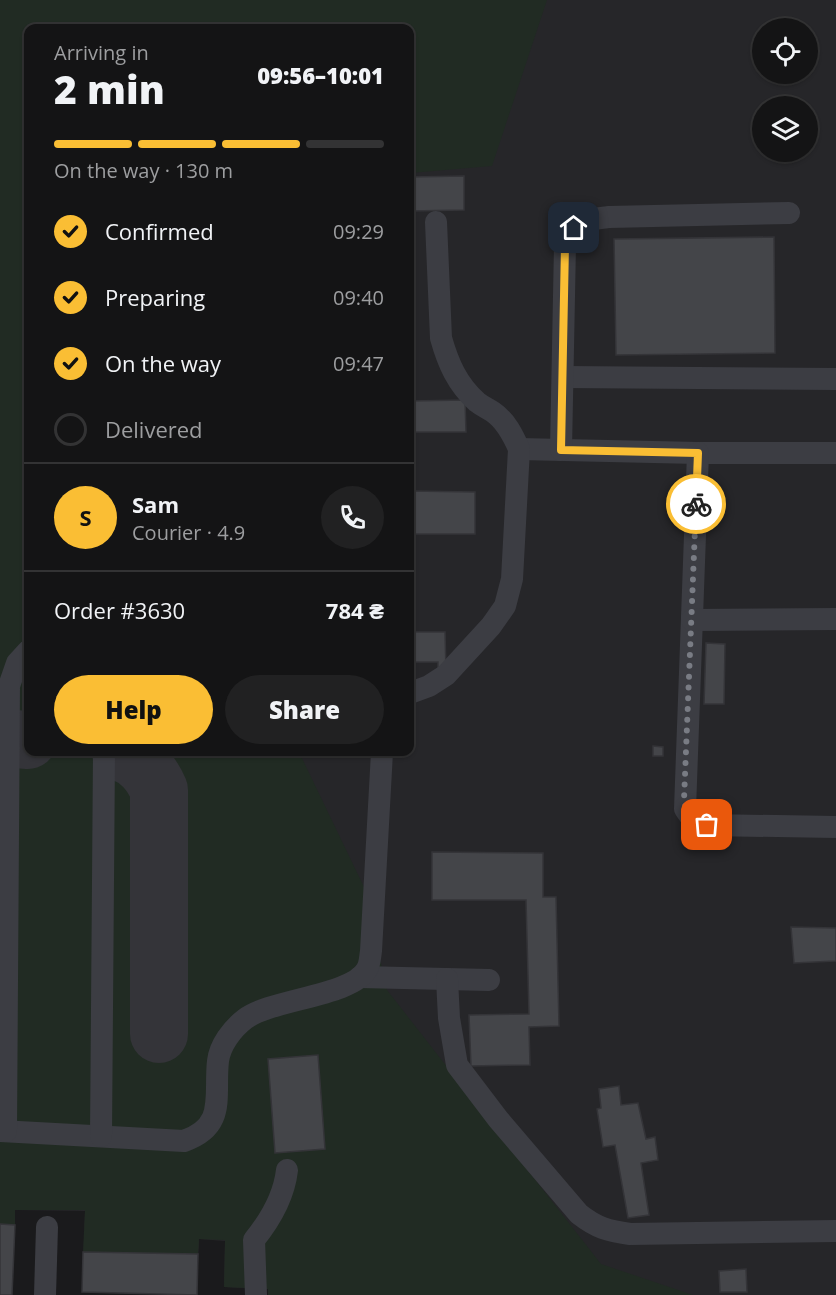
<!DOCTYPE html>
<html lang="en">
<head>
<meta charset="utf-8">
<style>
  :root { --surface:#141415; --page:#212122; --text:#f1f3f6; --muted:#9d9ea0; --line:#333334; --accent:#fabe34 }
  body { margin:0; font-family:"Open Sans",sans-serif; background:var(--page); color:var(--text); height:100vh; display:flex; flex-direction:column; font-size:22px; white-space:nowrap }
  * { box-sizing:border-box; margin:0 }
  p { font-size:20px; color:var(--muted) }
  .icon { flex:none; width:33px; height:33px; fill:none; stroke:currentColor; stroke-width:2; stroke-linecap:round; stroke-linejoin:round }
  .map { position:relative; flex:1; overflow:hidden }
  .panel { position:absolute; left:24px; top:24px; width:390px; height:732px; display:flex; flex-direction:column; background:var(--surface); border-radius:12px; box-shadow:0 2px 4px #0004,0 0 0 2px var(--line) }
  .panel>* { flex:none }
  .fabs { position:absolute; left:752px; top:18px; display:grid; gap:12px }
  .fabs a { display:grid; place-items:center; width:66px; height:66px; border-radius:50%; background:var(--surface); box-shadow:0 2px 4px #0004,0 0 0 2px var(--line); font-size:30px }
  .pin { position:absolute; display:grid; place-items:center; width:51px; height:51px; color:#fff; margin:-26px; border-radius:12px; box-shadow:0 3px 9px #0006 }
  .courier { position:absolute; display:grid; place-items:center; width:60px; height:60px; margin:-30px; border:4px solid #fabe34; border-radius:50%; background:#fff; color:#222; box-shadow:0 2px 8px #0007 }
  .overview em { font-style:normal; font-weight:800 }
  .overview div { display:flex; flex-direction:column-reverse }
  .overview { display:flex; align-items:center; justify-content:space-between; height:102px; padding:0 30px }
  h1 { font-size:39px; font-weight:800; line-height:45px }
  .bar { display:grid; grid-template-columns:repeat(4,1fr); gap:9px 6px; align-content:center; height:72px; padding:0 30px }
  .bar i { height:8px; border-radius:4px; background:var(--line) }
  .bar .selected { background:var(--accent) }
  .bar p { grid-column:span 4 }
  .line { display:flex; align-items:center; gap:15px; padding:0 30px; border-top:2px solid var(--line) }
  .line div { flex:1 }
  .round { display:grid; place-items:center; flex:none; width:63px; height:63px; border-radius:32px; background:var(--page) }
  ol { padding:0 30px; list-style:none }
  li { display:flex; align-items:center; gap:18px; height:66px }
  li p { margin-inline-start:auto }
  li .icon { padding:6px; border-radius:50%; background:var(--accent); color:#111; stroke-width:4 }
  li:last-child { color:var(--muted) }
  li i { width:33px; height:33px; border:3px solid var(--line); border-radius:50% }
  .primary-button { display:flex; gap:12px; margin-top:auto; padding:12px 30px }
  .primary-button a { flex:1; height:69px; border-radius:36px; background:var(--accent); color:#111; font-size:24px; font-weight:800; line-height:69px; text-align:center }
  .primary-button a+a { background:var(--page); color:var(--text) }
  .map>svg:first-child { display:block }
  .built { fill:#262629; fill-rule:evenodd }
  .green { fill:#212b23 }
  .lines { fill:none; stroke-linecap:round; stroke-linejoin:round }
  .taxiway { stroke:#343439; stroke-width:58 }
  .building { fill:#444549; stroke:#343438; stroke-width:1.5 }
  .minor { stroke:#3c3d43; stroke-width:22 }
  .done { stroke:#797c84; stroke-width:6; stroke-dasharray:0 10.8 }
  .route { stroke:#fabe34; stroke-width:8 }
</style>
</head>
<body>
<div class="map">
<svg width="836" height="1295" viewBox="0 0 836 1295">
  <rect width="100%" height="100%" fill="#1a1a1c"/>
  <path class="built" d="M0,0H836V1295H268V1289L224,1287L225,1241L199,1239L197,1295L82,1292L85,1211L15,1210L12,1295H0ZM28,28H410V752H28ZM762,28H807V74H762ZM762,106H807V152H762Z"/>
  <path class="green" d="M0,0H547L492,166L410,173V28H28V752H299L364,887L387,990L601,1264L693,1295H268V1289L224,1287L225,1240L199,1239L198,1254L83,1252L85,1210H15V1225L0,1224Z"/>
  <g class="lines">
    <g class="taxiway">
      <path d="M0,738L28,740"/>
      <path d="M121,752C140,759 151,772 159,790V1034"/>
    </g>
  </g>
  <g class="building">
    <path d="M464,176V210L410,211V177Z"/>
    <path d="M774,237L775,353L616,355L614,239Z"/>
    <path d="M465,400L466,432H410V401Z"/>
    <path d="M410,491L475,492V534H410Z"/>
    <path d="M410,632H445L446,671L438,670V662H410Z"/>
    <path d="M706,643L725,644L724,704H704Z"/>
    <path d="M653,746L663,747V756H653Z"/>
    <path d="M432,852L543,853V897H556L559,1026L529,1027L530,1065L471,1066L469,1015L529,1014L526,900H432Z"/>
    <path d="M791,927L836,928V961L794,963Z"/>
    <path d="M318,1055L325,1149L275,1153L268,1059Z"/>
    <path d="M619,1086L621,1105L638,1103L646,1139L655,1137L658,1160L641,1163L649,1215L628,1218L615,1145L603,1147L597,1109L601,1108L599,1089Z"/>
    <path d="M0,1224L15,1225L12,1295H0Z"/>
    <path d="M83,1252L198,1254L197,1295L82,1292Z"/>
    <path d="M746,1269L747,1292H720L719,1271Z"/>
  </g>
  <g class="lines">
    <g class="minor">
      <path d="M563,377L836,379"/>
      <path d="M519,449L698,453H836"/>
      <path d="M561,450L565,245C572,222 587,219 609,217L789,213"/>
      <path d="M698,453L685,809L692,819L707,825L836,827"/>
      <path d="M692,620L836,619"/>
      <path d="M410,693L429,686L446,675L491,626L505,606L512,579L519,449C513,435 506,421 493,412C487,408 482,406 477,402C457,384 448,363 441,338L436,222"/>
      <path d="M360,977L489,980"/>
      <path d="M447,979L449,1018L457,1065L498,1119L579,1214C597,1228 608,1231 630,1234L836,1231"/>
      <path d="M0,1131L184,1141C227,1126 214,1096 218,1061C220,1045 232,1029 245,1019C271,999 353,996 367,969C370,964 370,957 371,951L382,752"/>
      <path d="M6,1131L9,686L17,663L28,651"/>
      <path d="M101,1136L104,752"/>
      <path d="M45,1295L47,1227"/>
      <path d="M256,1295L254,1240C271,1219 284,1197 287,1170"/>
    </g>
  </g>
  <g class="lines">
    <path class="done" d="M696,504L684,800C686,815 693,821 707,825"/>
    <path class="route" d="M574,228L568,235L565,245L561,450L698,453L696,504"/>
  </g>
</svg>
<div class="fabs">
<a><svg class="icon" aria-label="locate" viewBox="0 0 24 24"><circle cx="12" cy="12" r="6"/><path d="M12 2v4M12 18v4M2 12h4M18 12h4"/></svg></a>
<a><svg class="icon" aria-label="layers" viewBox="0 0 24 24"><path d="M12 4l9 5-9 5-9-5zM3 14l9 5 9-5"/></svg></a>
</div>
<div class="pin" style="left:707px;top:825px;background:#ea580c"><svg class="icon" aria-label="bag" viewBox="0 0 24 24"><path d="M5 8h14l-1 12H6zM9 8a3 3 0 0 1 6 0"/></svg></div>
<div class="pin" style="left:574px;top:228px;background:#1f2937"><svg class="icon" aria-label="home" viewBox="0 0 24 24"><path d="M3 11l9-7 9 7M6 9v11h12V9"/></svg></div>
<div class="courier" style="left:696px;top:504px"><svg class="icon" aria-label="bike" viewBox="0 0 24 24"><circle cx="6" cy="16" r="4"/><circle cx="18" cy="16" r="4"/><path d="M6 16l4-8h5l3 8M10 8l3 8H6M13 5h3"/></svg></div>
<section class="panel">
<div class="overview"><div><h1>2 min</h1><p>Arriving in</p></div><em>09:56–10:01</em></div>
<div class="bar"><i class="selected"></i><i class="selected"></i><i class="selected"></i><i></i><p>On the way · 130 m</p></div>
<ol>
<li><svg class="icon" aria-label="check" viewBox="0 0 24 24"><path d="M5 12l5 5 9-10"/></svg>Confirmed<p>09:29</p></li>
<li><svg class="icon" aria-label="check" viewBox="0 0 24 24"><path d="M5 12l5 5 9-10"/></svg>Preparing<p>09:40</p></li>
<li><svg class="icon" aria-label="check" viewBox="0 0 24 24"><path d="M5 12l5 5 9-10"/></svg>On the way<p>09:47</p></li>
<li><i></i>Delivered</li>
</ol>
<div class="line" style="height:108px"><b class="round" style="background:var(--accent);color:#111">S</b><div><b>Sam</b><p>Courier · 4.9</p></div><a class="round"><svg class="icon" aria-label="phone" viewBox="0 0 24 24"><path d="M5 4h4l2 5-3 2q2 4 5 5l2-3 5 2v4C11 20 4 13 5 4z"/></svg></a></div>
<div class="line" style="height:78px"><div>Order #3630</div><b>784 ₴</b></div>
<div class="primary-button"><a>Help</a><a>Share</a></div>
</section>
</div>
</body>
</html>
